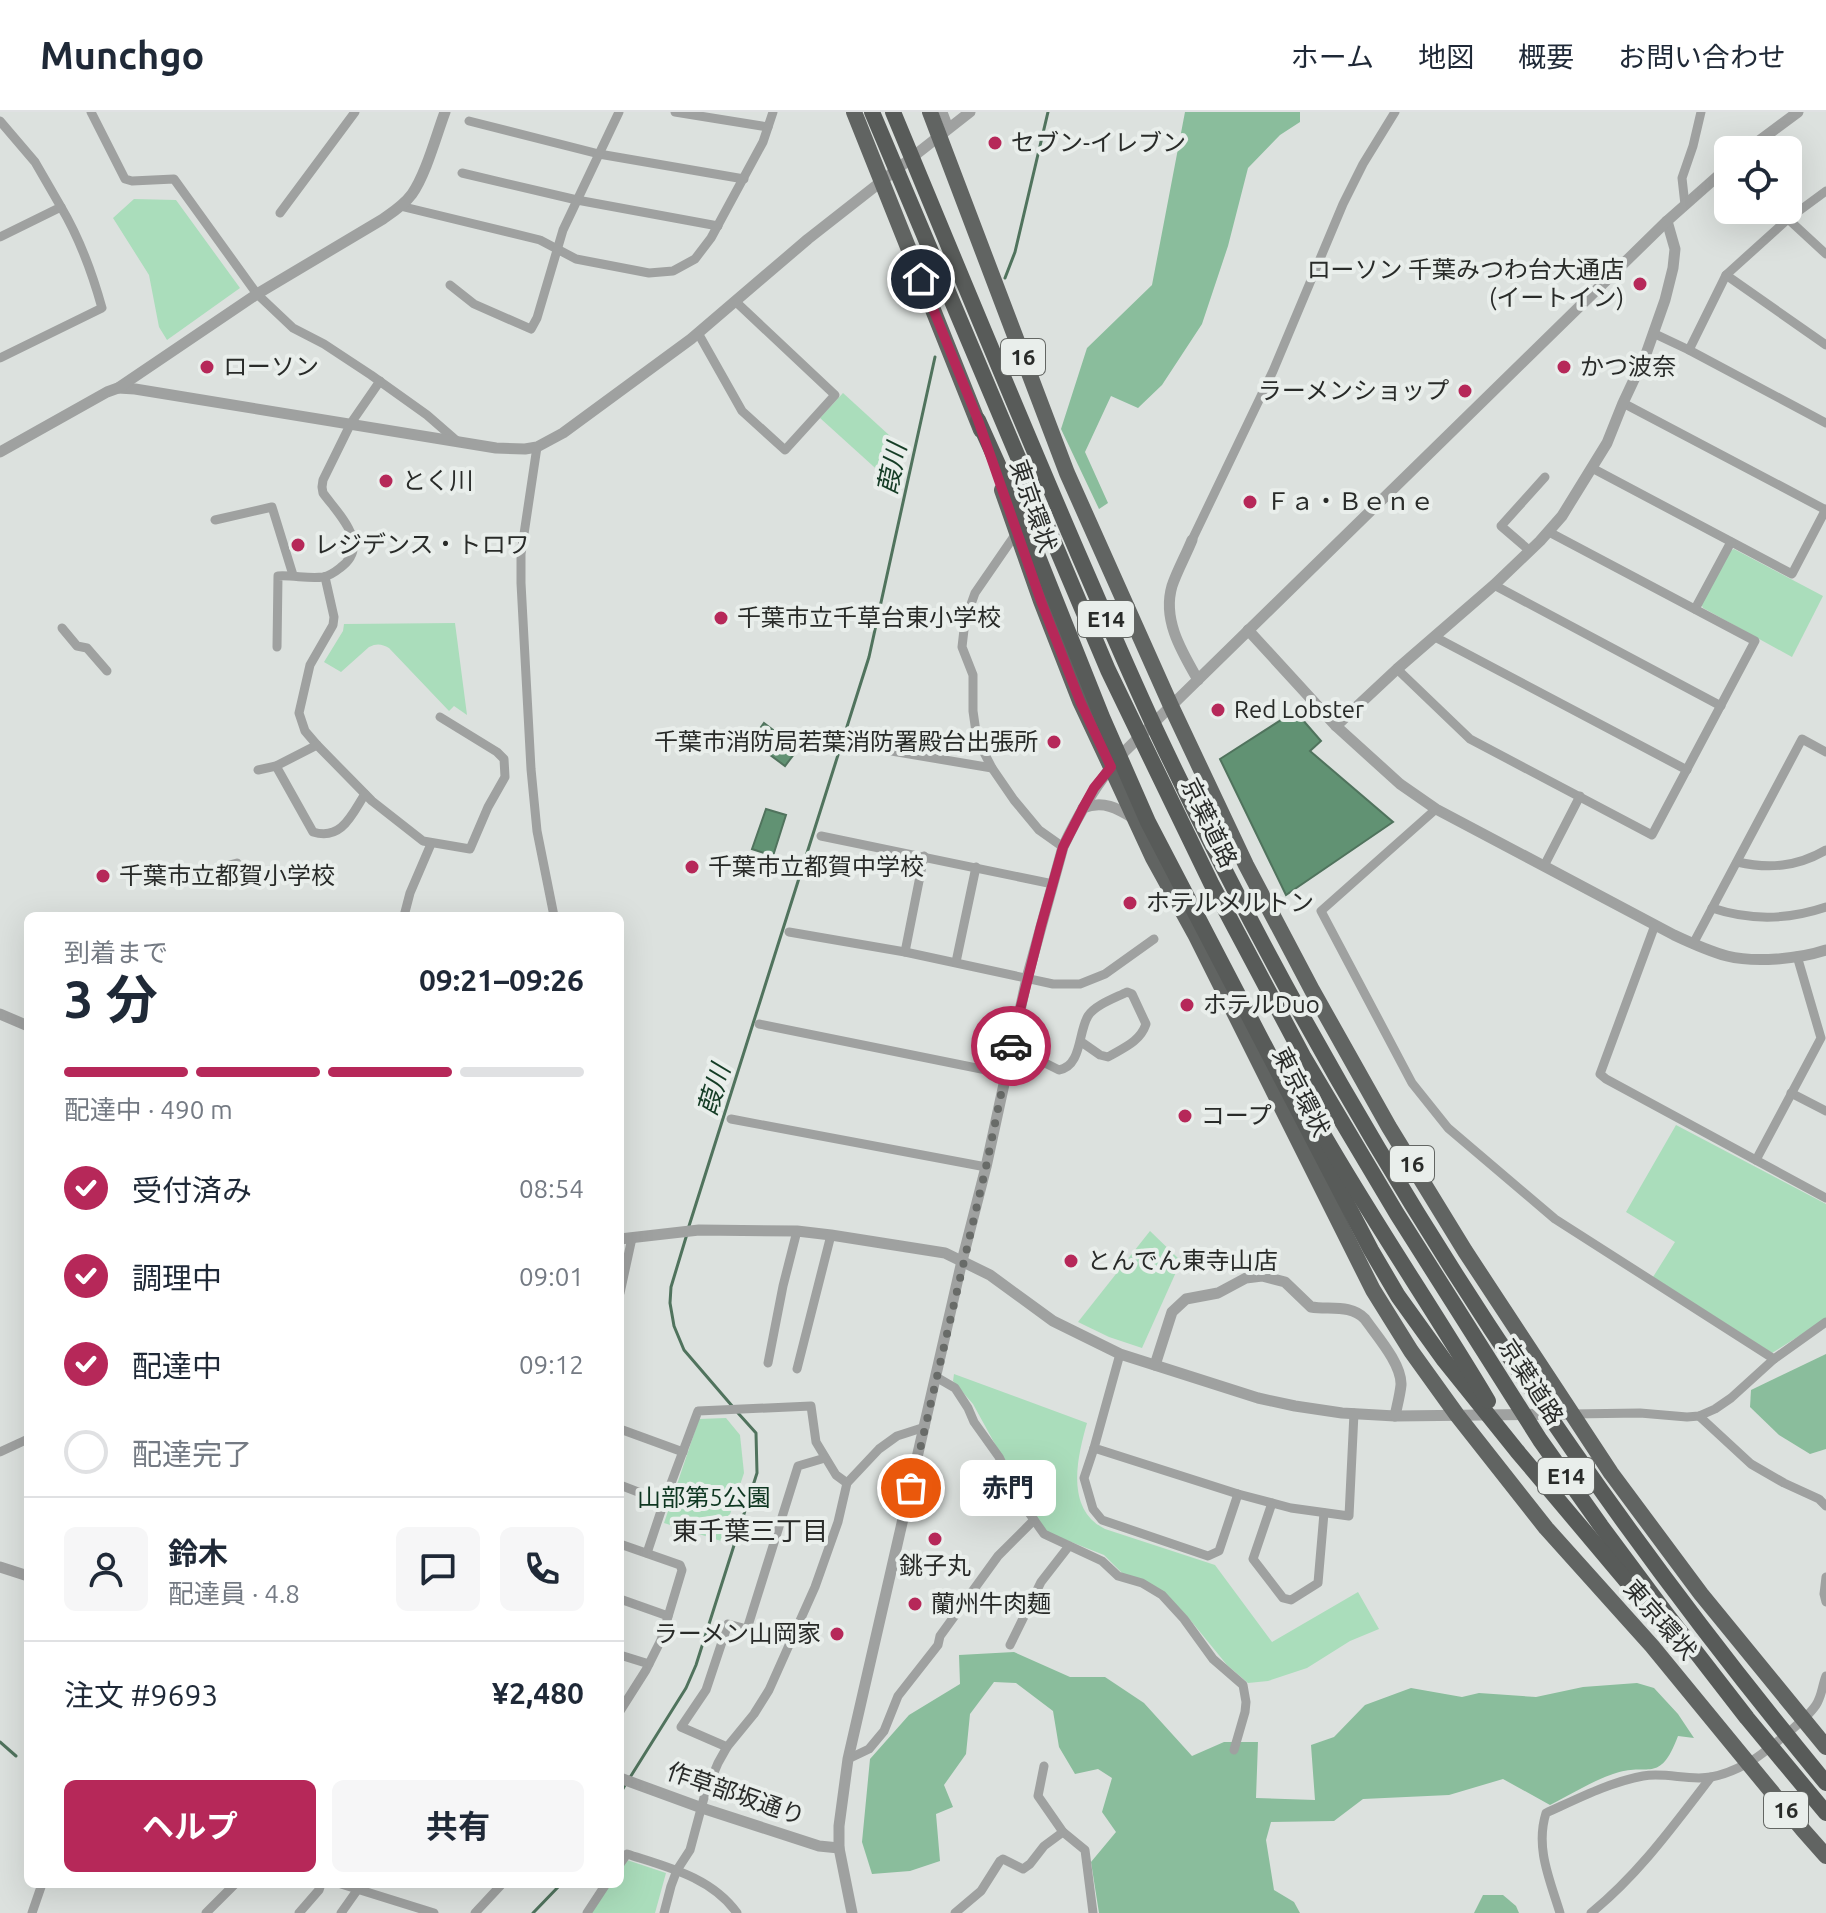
<!DOCTYPE html>
<html lang="ja">
<head>
<meta charset="utf-8">
<style>
  :root { --surface:#fff; --page:#f6f6f7; --text:#1f2937; --muted:#747a83; --line:#e0e1e3; --accent:#b62859 }
  body { margin:0; font-family:Ubuntu,"Noto Sans JP",sans-serif; background:var(--page); color:var(--text); height:100vh; display:flex; flex-direction:column; font-size:30px; white-space:nowrap }
  * { box-sizing:border-box; margin:0 }
  p { font-size:26px; color:var(--muted) }
  .icon { flex:none; width:44px; height:44px; fill:none; stroke:currentColor; stroke-width:2; stroke-linecap:round; stroke-linejoin:round }
  .map { position:relative; flex:1; overflow:hidden }
  .details { position:absolute; left:24px; top:800px; width:600px; height:976px; display:flex; flex-direction:column; background:var(--surface); border-radius:12px; box-shadow:0 8px 32px #0002 }
  .details>* { flex:none }
  .tools { position:absolute; left:1714px; top:24px; display:grid; gap:16px }
  .tools a { display:grid; place-items:center; width:88px; height:88px; border-radius:12px; background:var(--surface); box-shadow:0 8px 32px #0002; font-size:40px }
  .pin { position:absolute; display:grid; place-items:center; width:68px; height:68px; color:#fff; margin:-34px; border:4px solid #fff; border-radius:50%; box-shadow:0 2px 8px #0007 }
  .courier { position:absolute; display:grid; place-items:center; width:80px; height:80px; margin:-40px; border:6px solid #b62859; border-radius:50%; background:#fff; color:#222; box-shadow:0 2px 10px #0007 }
  .bubble { position:absolute; height:56px; border-radius:12px; background:var(--surface); box-shadow:0 8px 32px #0002; font-size:26px; font-weight:700; line-height:56px; text-align:center }
  .head em { font-style:normal; font-weight:700 }
  .head div { display:flex; flex-direction:column-reverse }
  .head { display:flex; align-items:center; justify-content:space-between; height:136px; padding:0 40px }
  h1 { font-size:52px; font-weight:700; line-height:60px }
  .bar { display:grid; grid-template-columns:repeat(4,1fr); gap:12px 8px; align-content:center; height:96px; padding:0 40px }
  .bar i { height:10px; border-radius:6px; background:var(--line) }
  .bar .active { background:var(--accent) }
  .bar p { grid-column:span 4 }
  .line { display:flex; align-items:center; gap:20px; padding:0 40px; border-top:2px solid var(--line) }
  .line div { flex:1 }
  .round { display:grid; place-items:center; flex:none; width:84px; height:84px; border-radius:12px; background:var(--page) }
  ol { padding:0 40px; list-style:none }
  li { display:flex; align-items:center; gap:24px; height:88px }
  li p { margin-inline-start:auto }
  li .icon { padding:8px; border-radius:50%; background:var(--accent); color:#fff; stroke-width:4 }
  li:last-child { color:var(--muted) }
  li i { width:44px; height:44px; border:4px solid var(--line); border-radius:50% }
  .primary-button { display:flex; gap:16px; margin-top:auto; padding:16px 40px }
  .primary-button a { flex:1; height:92px; border-radius:12px; background:var(--accent); color:#fff; font-size:32px; font-weight:700; line-height:92px; text-align:center }
  .primary-button a+a { background:var(--page); color:var(--text) }
  header { display:flex; align-items:center; gap:48px; box-sizing:border-box; height:112px; padding:0 40px; background:var(--surface); border-bottom:2px solid var(--line) }
  header strong { font-size:38px }
  nav { display:flex; gap:44px; margin-inline-start:auto; font-size:28px }
  .map>svg:first-child { display:block }
  .green { fill:#adb }
  .forest { fill:#8abd9c }
  .water { fill:#619273; stroke:#50735d; stroke-width:2 }
  .lines { fill:none; stroke-linecap:round; stroke-linejoin:round }
  .stream { stroke:#50735d; stroke-width:3 }
  .minor { stroke:#9fa1a0; stroke-width:9 }
  .tertiary { stroke:#9fa1a0; stroke-width:11 }
  .trunk { stroke:#616462; stroke-width:16 }
  .motorway { stroke:#585b59; stroke-width:16 }
  .done { stroke:#686b68; stroke-width:8; stroke-dasharray:0 14.4 }
  .route { stroke:#b62859; stroke-width:10 }
  .poi-dot { fill:#b62859; stroke:#e9eeeb; stroke-width:3 }
  .labels { text-anchor:middle; stroke-width:8; stroke-linejoin:round; paint-order:stroke }
  .shield { fill:#e9eeeb; stroke:#636663; stroke-width:2 }
  .shield-label { font-size:22px; font-weight:bold; fill:#292b29 }
  .poi-label { font-size:24px; fill:#292b29; stroke:#e9eeeb; text-anchor:start }
  .street-label { font-size:24px; fill:#292b29; stroke:#e9eeeb }
  .park-label { font-size:24px; fill:#0e3721; stroke:#e9eeeb }
  .water-label { font-size:26px; font-style:italic; fill:#143c25; stroke:#e9eeeb }
  .neighbourhood-label { font-size:26px; fill:#292b29; stroke:#e9eeeb }
</style>
</head>
<body>
<header>
<strong>Munchgo</strong>
<nav><a>ホーム</a><a>地図</a><a>概要</a><a>お問い合わせ</a></nav>
</header>
<div class="map">
<svg width="1826" height="1801" viewBox="0 0 1826 1801">
  <rect width="100%" height="100%" fill="#dce1de"/>
  <g class="green">
    <path d="M134,87L176,88L240,176L167,228L159,215L149,163L113,106Z"/>
    <path d="M843,281L901,334L894,373L820,306Z"/>
    <path d="M1734,437L1823,484L1792,545L1703,496L1701,492L1729,439Z"/>
    <path d="M455,511L467,603L454,594L449,599L389,536C382,532 377,531 369,535L341,560L324,550L343,519L344,512Z"/>
    <path d="M1676,1013L1826,1092V1207L1772,1241L1653,1165L1675,1130L1626,1100Z"/>
    <path d="M1150,1119L1181,1149L1142,1236L1109,1225L1078,1210Z"/>
    <path d="M954,1262L1087,1311C1077,1346 1065,1397 1105,1417L1215,1453L1272,1530L1358,1480L1379,1517L1350,1529L1307,1556L1268,1569L1248,1571L1227,1553L1187,1504L1158,1476L1124,1463L1104,1443L1046,1420L1012,1363L973,1292L953,1269Z"/>
    <path d="M726,1306L740,1323L744,1361L721,1429L664,1411L699,1307Z"/>
    <path d="M627,1748L666,1761L655,1801H589L610,1772H620V1758Z"/>
  </g>
  <g class="forest">
    <path d="M1185,0H1300V10L1280,23L1248,56L1228,134L1202,212L1162,273L1138,296L1111,284L1085,340L1108,391L1099,397L1061,317L1087,236L1152,173Z"/>
    <path d="M1826,1242V1337L1810,1342L1779,1323L1750,1295L1751,1278Z"/>
    <path d="M1014,1540L1070,1565H1105L1144,1591L1192,1644L1224,1630H1258L1256,1686L1315,1688L1311,1633L1334,1625L1365,1593L1411,1576L1462,1585L1479,1581L1536,1585L1583,1575L1637,1571L1654,1576L1678,1602L1694,1626L1678,1624C1659,1674 1649,1649 1613,1662C1592,1669 1570,1683 1550,1693L1503,1667L1449,1683L1363,1687L1334,1709L1271,1710L1266,1728L1274,1778L1294,1790L1300,1801H1099L1091,1750L1116,1720L1102,1700L1112,1666L1098,1657L1075,1662L1059,1635L1053,1599L1016,1571L994,1570L970,1602L966,1642L944,1673L953,1695L936,1702L940,1749L910,1759L872,1762L862,1730L870,1647L909,1603L960,1572L959,1543Z"/>
    <path d="M1483,1783H1503L1516,1794L1519,1801H1474Z"/>
  </g>
  <g class="water">
    <path d="M1295,599L1321,629L1310,639L1393,710L1286,783L1220,647Z"/>
    <path d="M764,611L798,637L785,654L751,629Z"/>
    <path d="M766,697L786,703L773,744L752,737Z"/>
  </g>
  <g class="lines">
    <g class="stream">
      <path d="M1005,166L1015,140L1048,0"/>
      <path d="M689,1114L869,545L935,245"/>
      <path d="M687,1122L671,1175L670,1191L674,1214L684,1238L733,1295"/>
      <path d="M0,1630L16,1644"/>
      <path d="M629,1667L686,1576L696,1553L757,1361L756,1321L738,1301"/>
      <path d="M620,1682L625,1673"/>
      <path d="M533,1801L561,1772"/>
    </g>
    <g class="minor">
      <path d="M91,0L125,67L132,69L174,67L257,182L293,216L324,232L371,263L427,303L458,330"/>
      <path d="M675,0L768,15"/>
      <path d="M943,0L949,16"/>
      <path d="M0,9L35,50L61,95L0,125"/>
      <path d="M469,9L599,42L744,67"/>
      <path d="M462,61L577,88L718,114"/>
      <path d="M1685,93L1682,66L1693,34L1701,0"/>
      <path d="M400,94L540,128L576,147L649,161L673,159L695,147L711,126L763,30L773,0"/>
      <path d="M280,101L355,0"/>
      <path d="M1788,107L1826,142"/>
      <path d="M1726,163L1826,233"/>
      <path d="M450,173L474,192L531,217L537,206L563,118L619,0"/>
      <path d="M698,221L742,299L785,338L835,283L735,189"/>
      <path d="M1653,221L1689,238L1826,311"/>
      <path d="M1689,238L1726,163L1788,107L1826,79"/>
      <path d="M0,246L102,196C92,160 80,127 61,95"/>
      <path d="M1623,291L1826,398"/>
      <path d="M537,335L521,442V471L531,657L537,719L554,804"/>
      <path d="M1592,356L1792,462L1826,397"/>
      <path d="M215,408L272,395L293,463"/>
      <path d="M1017,420L975,481L965,509L962,535L973,563V599L977,627L992,656L1014,688L1039,718L1063,735"/>
      <path d="M1192,428L1273,259L1343,92L1363,52L1395,0"/>
      <path d="M1530,439L1501,414L1545,365"/>
      <path d="M325,465L334,505L333,513L310,553L299,601L305,619L317,633L372,689L423,729L470,737L488,695L505,665L504,647L497,640L440,605"/>
      <path d="M1494,473L1721,594"/>
      <path d="M1695,497L1731,430"/>
      <path d="M62,516L77,534L87,536L107,559"/>
      <path d="M1435,525L1687,658"/>
      <path d="M277,535L278,464C293,463 309,467 323,465C329,464 335,460 340,456C372,433 339,403 323,381L322,375L323,368L351,311L380,269"/>
      <path d="M1397,557L1470,627L1652,723L1755,529L1549,420"/>
      <path d="M850,632L992,656"/>
      <path d="M276,654L313,720C342,729 352,702 365,682"/>
      <path d="M258,658L276,654L317,633"/>
      <path d="M1436,697L1321,799L1412,971L1448,1016L1555,1107L1774,1247"/>
      <path d="M821,724L1053,772"/>
      <path d="M1737,750C1769,757 1797,755 1826,738"/>
      <path d="M1544,754L1580,684"/>
      <path d="M207,759L237,751"/>
      <path d="M1712,796C1751,809 1788,808 1826,795"/>
      <path d="M404,804L410,781L431,732"/>
      <path d="M1655,813L1600,962L1606,967L1826,1086"/>
      <path d="M789,820L905,840L1053,872H1080L1105,862L1154,827"/>
      <path d="M1693,832L1802,627L1826,640"/>
      <path d="M905,840L924,744"/>
      <path d="M956,850L976,755"/>
      <path d="M759,912L1006,962"/>
      <path d="M1011,934L1059,958C1082,954 1078,920 1088,904C1095,893 1115,886 1127,880L1132,882L1146,912C1140,930 1123,936 1108,945L1100,943L1080,929"/>
      <path d="M1791,981L1826,999"/>
      <path d="M731,1007L986,1055"/>
      <path d="M1756,1048L1821,926L1797,844"/>
      <path d="M620,1181L632,1126"/>
      <path d="M1120,1242L1094,1336L1238,1382L1291,1396L1349,1404L1354,1301"/>
      <path d="M768,1251L783,1174L797,1119"/>
      <path d="M797,1257L831,1123"/>
      <path d="M936,1265L955,1276L968,1296L974,1310L999,1345L1020,1388L1044,1422L1102,1449L1118,1464L1142,1471L1162,1483L1184,1507L1213,1547L1243,1573L1246,1590L1245,1600L1234,1638"/>
      <path d="M1572,1302L1640,1301L1687,1305L1699,1304L1715,1297L1731,1286L1774,1247L1826,1210"/>
      <path d="M1699,1304L1751,1352L1784,1371L1819,1387L1826,1394"/>
      <path d="M620,1317L683,1340"/>
      <path d="M1094,1336L1084,1366L1093,1397L1102,1408L1208,1444L1219,1439L1238,1382"/>
      <path d="M0,1340L28,1327"/>
      <path d="M620,1373L664,1390"/>
      <path d="M1272,1391L1253,1447L1283,1486L1291,1488L1318,1471L1324,1401"/>
      <path d="M620,1432L680,1453L682,1458L661,1528L646,1558L620,1599"/>
      <path d="M647,1441L664,1390L698,1299L811,1294L816,1330L836,1363L847,1371"/>
      <path d="M1826,1465L1824,1482L1826,1490"/>
      <path d="M620,1487L668,1504"/>
      <path d="M747,1517L798,1354L825,1346"/>
      <path d="M1010,1533L1041,1470L1069,1434"/>
      <path d="M620,1543L649,1552"/>
      <path d="M727,1635L681,1615L706,1578L728,1512L792,1529"/>
      <path d="M848,1647L869,1637L884,1619L898,1584L938,1533L940,1524L998,1444L1034,1408"/>
      <path d="M1044,1654L1038,1684L1063,1720L1085,1738L1093,1801"/>
      <path d="M620,1752L627,1742C667,1755 711,1765 737,1801"/>
      <path d="M341,1772L434,1801"/>
      <path d="M32,1801L42,1772"/>
      <path d="M206,1801L235,1772"/>
      <path d="M299,1801L319,1778L321,1772"/>
      <path d="M341,1801L358,1777"/>
      <path d="M475,1801L502,1772"/>
      <path d="M587,1801L606,1772"/>
      <path d="M664,1801L671,1774L677,1758L690,1738L705,1682L718,1651L727,1635L754,1602L769,1578L815,1475L838,1410L847,1371L879,1337L897,1324L925,1315"/>
      <path d="M955,1801L981,1779L1000,1749L1003,1747L1023,1757L1030,1752L1044,1734L1063,1720"/>
      <path d="M1560,1801C1550,1768 1535,1736 1546,1701C1577,1687 1610,1670 1643,1664C1666,1660 1689,1669 1711,1665C1722,1663 1735,1658 1746,1652C1760,1645 1807,1607 1816,1593C1822,1584 1822,1574 1826,1564"/>
      <path d="M1591,1801C1639,1762 1674,1713 1711,1665"/>
    </g>
    <g class="tertiary">
      <path d="M1747,38L1798,0"/>
      <path d="M118,276L135,277L496,336L525,337L537,335L563,321L691,227L808,127L970,0"/>
      <path d="M0,340L107,280L118,276L257,182L383,107C393,100 404,93 412,82C426,62 436,24 445,0"/>
      <path d="M1192,428C1186,443 1177,459 1172,474C1162,508 1182,540 1198,568"/>
      <path d="M1248,518L1336,614L1400,672L1436,697L1674,823C1691,831 1708,839 1727,844C1755,851 1799,847 1826,838"/>
      <path d="M1336,614L1397,557L1494,473L1540,429L1562,404L1607,331L1623,291L1646,242L1665,188L1673,156L1675,137L1667,109"/>
      <path d="M1083,696C1103,688 1117,696 1135,707"/>
      <path d="M0,902L28,914"/>
      <path d="M620,1127L699,1118L797,1119L831,1123L945,1141L990,1163L1053,1209L1120,1242L1258,1286L1295,1294L1342,1301L1395,1304L1572,1302"/>
      <path d="M1155,1253L1172,1200L1186,1187L1218,1181L1246,1166L1262,1164L1285,1170L1311,1195C1329,1198 1351,1192 1365,1207C1376,1223 1402,1252 1401,1273C1400,1283 1397,1294 1395,1304"/>
      <path d="M0,1455L28,1464"/>
      <path d="M620,1666L702,1696L819,1734L839,1736"/>
      <path d="M852,1801L839,1736V1714L848,1647L962,1149L986,1055L1027,866L1063,735C1079,701 1097,670 1122,642L1667,109L1728,55"/>
    </g>
    <g class="trunk">
      <path d="M854,0L981,318"/>
      <path d="M930,0L1067,361L1171,594L1246,753L1312,878L1389,1015L1465,1139L1611,1361L1701,1482L1826,1635"/>
      <path d="M1002,378L1041,489L1080,589L1111,655L1153,746L1196,824L1373,1178L1411,1239L1457,1303L1546,1416L1652,1534L1803,1718L1826,1744"/>
    </g>
    <g class="motorway">
      <path d="M872,0L1108,558L1211,771L1303,944L1397,1102L1540,1328L1601,1414L1668,1504L1747,1606L1826,1701"/>
      <path d="M893,0C955,149 1016,298 1080,446C1107,508 1133,570 1162,631C1339,1004 1563,1353 1826,1671"/>
      <path d="M978,308L1027,417L1102,605L1148,710L1371,1138L1398,1184L1444,1248L1517,1339L1655,1503"/>
      <path d="M1316,1010C1370,1105 1432,1195 1488,1289"/>
    </g>
  </g>
  <g class="lines">
    <path class="done" d="M911,1376L986,1055L1011,934"/>
    <path class="route" d="M921,167L978,308L1041,489L1080,589L1111,655L1094,676L1083,696L1063,735L1041,814L1011,934"/>
  </g>
  <g class="poi-dot">
    <circle cx="995" cy="31" r="8"/>
    <circle cx="1640" cy="172" r="8"/>
    <circle cx="207" cy="255" r="8"/>
    <circle cx="1564" cy="255" r="8"/>
    <circle cx="1465" cy="279" r="8"/>
    <circle cx="386" cy="369" r="8"/>
    <circle cx="1250" cy="390" r="8"/>
    <circle cx="298" cy="433" r="8"/>
    <circle cx="721" cy="506" r="8"/>
    <circle cx="1218" cy="598" r="8"/>
    <circle cx="1054" cy="630" r="8"/>
    <circle cx="692" cy="755" r="8"/>
    <circle cx="103" cy="764" r="8"/>
    <circle cx="1130" cy="791" r="8"/>
    <circle cx="1187" cy="893" r="8"/>
    <circle cx="1185" cy="1004" r="8"/>
    <circle cx="1071" cy="1149" r="8"/>
    <circle cx="935" cy="1427" r="8"/>
    <circle cx="915" cy="1492" r="8"/>
    <circle cx="837" cy="1522" r="8"/>
  </g>
  <g class="labels">
    <g class="shield">
      <rect x="1001" y="227" width="44" height="36" rx="6"/>
      <rect x="1078" y="489" width="56" height="36" rx="6"/>
      <rect x="1390" y="1034" width="44" height="36" rx="6"/>
      <rect x="1538" y="1346" width="56" height="36" rx="6"/>
      <rect x="1764" y="1680" width="44" height="36" rx="6"/>
    </g>
    <g class="shield-label">
      <text x="1023" y="253">16</text>
      <text x="1106" y="515">E14</text>
      <text x="1412" y="1060">16</text>
      <text x="1566" y="1372">E14</text>
      <text x="1786" y="1706">16</text>
    </g>
    <g class="poi-label">
      <text x="1011" y="39">セブン-イレブン</text>
      <text x="1624" y="166" text-anchor="end">ローソン 千葉みつわ台大通店<tspan x="1624" dy="28">(イートイン)</tspan></text>
      <text x="223" y="263">ローソン</text>
      <text x="1580" y="263">かつ波奈</text>
      <text x="1449" y="287" text-anchor="end">ラーメンショップ</text>
      <text x="402" y="377">とく川</text>
      <text x="1266" y="398">Ｆａ・Ｂｅｎｅ</text>
      <text x="314" y="441">レジデンス・トロワ</text>
      <text x="737" y="514">千葉市立千草台東小学校</text>
      <text x="1234" y="606">Red Lobster</text>
      <text x="1038" y="638" text-anchor="end">千葉市消防局若葉消防署殿台出張所</text>
      <text x="708" y="763">千葉市立都賀中学校</text>
      <text x="119" y="772">千葉市立都賀小学校</text>
      <text x="1146" y="799">ホテルメルトン</text>
      <text x="1203" y="901">ホテルDuo</text>
      <text x="1201" y="1012">コープ</text>
      <text x="1087" y="1157">とんでん東寺山店</text>
      <text x="935" y="1462" text-anchor="middle">銚子丸</text>
      <text x="931" y="1500">蘭州牛肉麺</text>
      <text x="821" y="1530" text-anchor="end">ラーメン山岡家</text>
    </g>
    <g class="street-label">
      <text transform="translate(1033 394) rotate(71)" y="8">東京環状</text>
      <text transform="translate(1209 711) rotate(64)" y="8">京葉道路</text>
      <text transform="translate(1301 980) rotate(63)" y="8">東京環状</text>
      <text transform="translate(1531 1270) rotate(57)" y="8">京葉道路</text>
      <text transform="translate(1660 1508) rotate(49)" y="8">東京環状</text>
      <text transform="translate(736 1682) rotate(19)" y="8">作草部坂通り</text>
    </g>
    <g class="park-label">
      <text x="704" y="1394">山部第5公園</text>
    </g>
    <g class="water-label">
      <text transform="translate(892 357) rotate(-78)" y="9">葭川</text>
      <text transform="translate(714 978) rotate(-73)" y="9">葭川</text>
    </g>
    <g class="neighbourhood-label">
      <text x="750" y="1428">東千葉三丁目</text>
    </g>
  </g>
</svg>
<div class="tools">
<a><svg class="icon" aria-label="locate" viewBox="0 0 24 24"><circle cx="12" cy="12" r="6"/><path d="M12 2v4M12 18v4M2 12h4M18 12h4"/></svg></a>
</div>
<div class="pin" style="left:911px;top:1376px;background:#ea580c"><svg class="icon" aria-label="bag" viewBox="0 0 24 24"><path d="M5 8h14l-1 12H6zM9 8a3 3 0 0 1 6 0"/></svg></div>
<div class="pin" style="left:921px;top:167px;background:#1f2937"><svg class="icon" aria-label="home" viewBox="0 0 24 24"><path d="M3 11l9-7 9 7M6 9v11h12V9"/></svg></div>
<div class="courier" style="left:1011px;top:934px"><svg class="icon" aria-label="car" viewBox="0 0 24 24"><path d="M5 17H2v-5l4-1 3-4h7l3 4 3 1v5h-3M9 17h6M6 11h13"/><circle cx="7" cy="17" r="2"/><circle cx="17" cy="17" r="2"/></svg></div>
<div class="bubble" style="left:960px;top:1348px;width:96px">赤門</div>
<section class="details">
<div class="head"><div><h1>3 分</h1><p>到着まで</p></div><em>09:21–09:26</em></div>
<div class="bar"><i class="active"></i><i class="active"></i><i class="active"></i><i></i><p>配達中 · 490 m</p></div>
<ol>
<li><svg class="icon" aria-label="check" viewBox="0 0 24 24"><path d="M5 12l5 5 9-10"/></svg>受付済み<p>08:54</p></li>
<li><svg class="icon" aria-label="check" viewBox="0 0 24 24"><path d="M5 12l5 5 9-10"/></svg>調理中<p>09:01</p></li>
<li><svg class="icon" aria-label="check" viewBox="0 0 24 24"><path d="M5 12l5 5 9-10"/></svg>配達中<p>09:12</p></li>
<li><i></i>配達完了</li>
</ol>
<div class="line" style="height:144px"><a class="round"><svg class="icon" aria-label="person" viewBox="0 0 24 24"><circle cx="12" cy="8" r="4"/><path d="M4 21q1-7 8-7t8 7"/></svg></a><div><b>鈴木</b><p>配達員 · 4.8</p></div><a class="round"><svg class="icon" aria-label="chat" viewBox="0 0 24 24"><path d="M4 5h16v11H9l-5 4z"/></svg></a><a class="round"><svg class="icon" aria-label="phone" viewBox="0 0 24 24"><path d="M5 4h4l2 5-3 2q2 4 5 5l2-3 5 2v4C11 20 4 13 5 4z"/></svg></a></div>
<div class="line" style="height:104px"><div>注文 #9693</div><b>¥2,480</b></div>
<div class="primary-button"><a>ヘルプ</a><a>共有</a></div>
</section>
</div>
</body>
</html>
